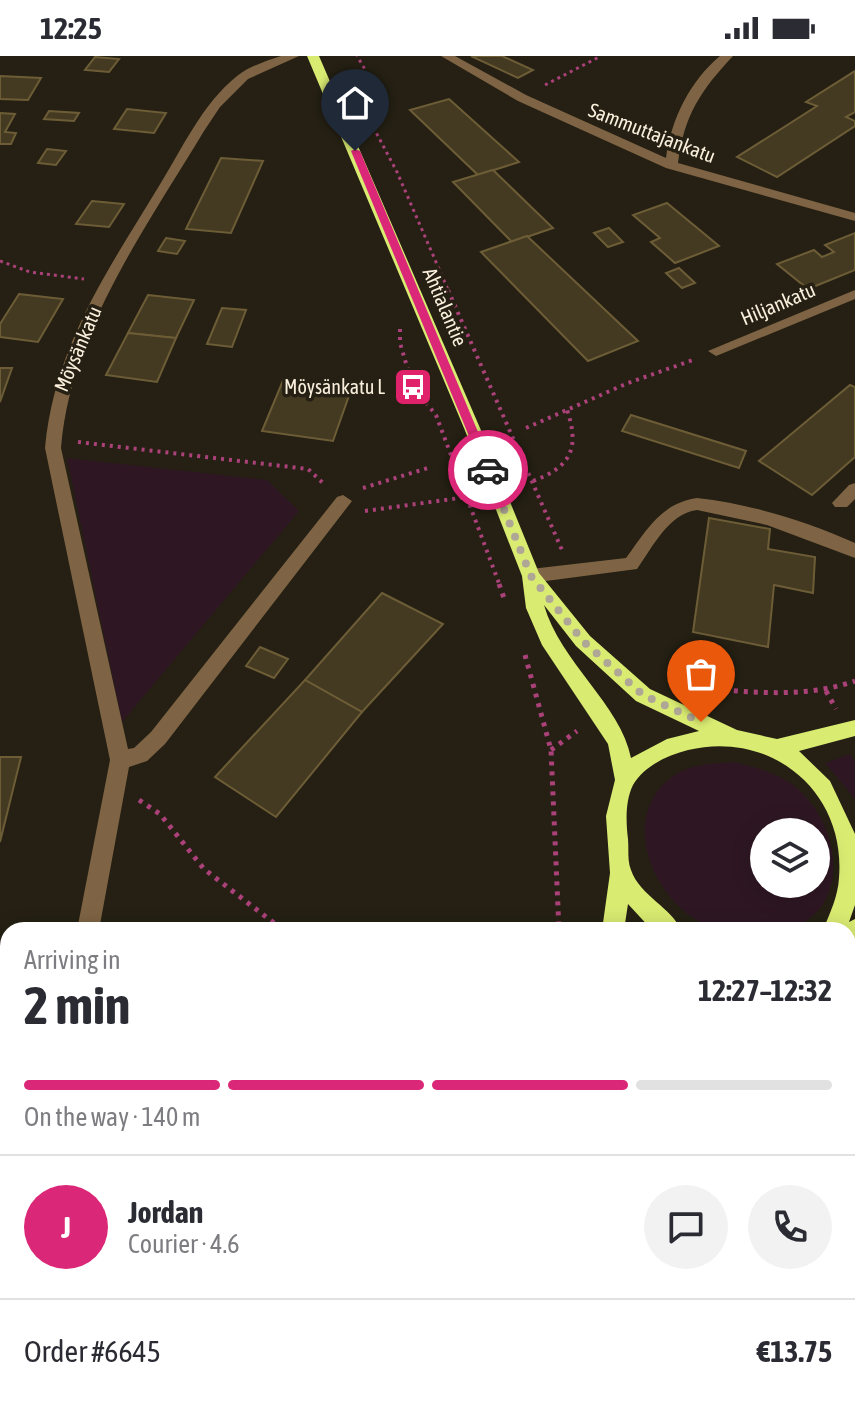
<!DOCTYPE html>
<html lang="en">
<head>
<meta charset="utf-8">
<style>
  :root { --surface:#fff; --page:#f2f2f3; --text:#2b2b33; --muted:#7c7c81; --line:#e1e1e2; --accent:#db2777 }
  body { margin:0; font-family:"Asap Condensed",sans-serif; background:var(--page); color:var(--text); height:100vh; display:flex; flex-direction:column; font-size:30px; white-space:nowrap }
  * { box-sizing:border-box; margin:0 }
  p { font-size:26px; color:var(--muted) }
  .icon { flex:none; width:44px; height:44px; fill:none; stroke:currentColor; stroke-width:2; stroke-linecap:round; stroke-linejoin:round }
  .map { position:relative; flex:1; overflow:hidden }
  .drawer { position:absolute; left:0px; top:866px; width:856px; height:498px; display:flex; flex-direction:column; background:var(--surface); border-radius:24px 24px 0 0; box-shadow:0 4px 20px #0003 }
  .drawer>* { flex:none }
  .tools { position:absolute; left:750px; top:762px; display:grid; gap:16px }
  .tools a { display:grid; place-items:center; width:80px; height:80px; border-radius:50%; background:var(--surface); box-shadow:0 4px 20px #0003; font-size:40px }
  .pin { position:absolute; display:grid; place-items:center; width:68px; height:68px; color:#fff; margin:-82px -34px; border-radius:50% 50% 50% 0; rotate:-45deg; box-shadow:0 0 8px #0007 }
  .pin .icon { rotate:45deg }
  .courier { position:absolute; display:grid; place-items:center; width:80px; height:80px; margin:-40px; border:6px solid #db2777; border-radius:50%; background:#fff; color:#222; box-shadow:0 2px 10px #0007 }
  .overview em { font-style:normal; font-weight:700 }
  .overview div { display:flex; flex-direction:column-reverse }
  .overview { display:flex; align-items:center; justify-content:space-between; height:136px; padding:0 24px }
  h1 { font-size:52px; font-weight:700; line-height:60px }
  .bar { display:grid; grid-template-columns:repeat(4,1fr); gap:12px 8px; align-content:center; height:96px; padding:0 24px }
  .bar i { height:10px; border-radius:6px; background:var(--line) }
  .bar .selected { background:var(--accent) }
  .bar p { grid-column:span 4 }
  .line { display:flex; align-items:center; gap:20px; padding:0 24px; border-top:2px solid var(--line) }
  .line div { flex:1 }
  .round { display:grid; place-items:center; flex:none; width:84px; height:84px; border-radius:42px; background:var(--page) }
  .status { display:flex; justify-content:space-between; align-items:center; height:56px; padding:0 40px; background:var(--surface); direction:ltr }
  .status svg { height:22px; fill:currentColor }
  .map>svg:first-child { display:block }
  .green { fill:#2e1723; fill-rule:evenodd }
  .building { fill:#443a21; stroke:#6d5d37; stroke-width:2 }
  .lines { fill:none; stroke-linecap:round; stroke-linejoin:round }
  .path-far3 { stroke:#aa4179; stroke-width:3; stroke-dasharray:3 4; stroke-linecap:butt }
  .path-far2 { stroke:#aa4179; stroke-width:4; stroke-dasharray:3 5; stroke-linecap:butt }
  .path-far1 { stroke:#aa4179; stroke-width:5; stroke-dasharray:4 6; stroke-linecap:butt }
  .path { stroke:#aa4179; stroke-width:6; stroke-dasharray:5 8; stroke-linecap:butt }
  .minor { fill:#7e6444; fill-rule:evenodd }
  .major { fill:#daeb72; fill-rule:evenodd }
  .route { fill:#db2777 }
  .done { stroke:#afa796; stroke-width:8; stroke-dasharray:0 14.4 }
  .labels { text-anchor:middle; stroke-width:7; stroke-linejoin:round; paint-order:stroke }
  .far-street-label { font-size:20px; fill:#faefdc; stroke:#252013 }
  .far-poi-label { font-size:20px; fill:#faefdc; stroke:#252013; text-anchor:end }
</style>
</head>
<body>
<div class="status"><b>12:25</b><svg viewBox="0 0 49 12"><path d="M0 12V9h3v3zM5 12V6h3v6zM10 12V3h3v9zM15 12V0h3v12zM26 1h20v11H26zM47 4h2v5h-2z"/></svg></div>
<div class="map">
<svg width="855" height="1363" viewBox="0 0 855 1363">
  <rect width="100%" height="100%" fill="#252013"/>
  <g class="green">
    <path d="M67,402L267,424L299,455L122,666Z"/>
    <path d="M850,698L855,706V743L825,707Z"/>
    <path d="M734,706C754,711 774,716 792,728C840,764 855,850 789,874C767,874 737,879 716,873C656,855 613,760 675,719C693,707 714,708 734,706ZM816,776V828H764V776Z"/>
    <path d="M855,913V1000L848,1011V917Z"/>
  </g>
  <g class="building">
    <path d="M471,0H502L533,14L518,22Z"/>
    <path d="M95,1L119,3L109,16L85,14Z"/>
    <path d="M855,15V56L846,61L855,65V70L777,121L737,101L817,50L806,46Z"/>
    <path d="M0,20L41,22L28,44L0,43Z"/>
    <path d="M449,43L519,106L478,119L410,54Z"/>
    <path d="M127,53L166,57L154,77L114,73Z"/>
    <path d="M49,55L79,57L74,65L44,63Z"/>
    <path d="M0,57L15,58L5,76L16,77L11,88H0Z"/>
    <path d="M47,93L66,95L56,109L38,107Z"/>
    <path d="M221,102L263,105L231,177L186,173Z"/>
    <path d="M493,114L553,172L512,186L453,126Z"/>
    <path d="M92,145L124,148L109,171L76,168Z"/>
    <path d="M667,147L719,190L675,207L651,186L660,182L633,159Z"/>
    <path d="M609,172L623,186L608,191L594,177Z"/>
    <path d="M855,177V214L808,233L777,208L814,194L822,201L834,196L825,189Z"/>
    <path d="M527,180L638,285L588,305L481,196Z"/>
    <path d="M166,182L185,185L177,198L158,195Z"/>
    <path d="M679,212L695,227L682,232L666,217Z"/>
    <path d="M19,238L63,243L38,286L0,281V268Z"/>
    <path d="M148,239L194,244L176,282L128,277Z"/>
    <path d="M222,252L246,254L232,291L207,288Z"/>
    <path d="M128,277L176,282L157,326L106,319Z"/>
    <path d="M0,312H12L0,346Z"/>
    <path d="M284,322L352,331L333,385L262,375Z"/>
    <path d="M850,329L855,331V401L812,439L759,405Z"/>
    <path d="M631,359L746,395L739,412L622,375Z"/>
    <path d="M709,462L770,473L768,493L815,501L813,537L774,529L768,591L693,576Z"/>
    <path d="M382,537L443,568L362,656L305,624Z"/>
    <path d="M260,591L288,603L274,622L246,610Z"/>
    <path d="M305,624L362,656L276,761L215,721Z"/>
    <path d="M0,701H21L0,786Z"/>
    <path d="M848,1295L855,1299V1363H752L755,1356H848Z"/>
  </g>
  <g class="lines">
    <g class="path-far3">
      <path d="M545,29L601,0"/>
      <path d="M356,38L366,15L357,0"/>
      <path d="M370,65L397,116L449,236"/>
      <path d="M0,205L30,216L84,223"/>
    </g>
    <g class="path-far2">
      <path d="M448,234L562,494"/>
      <path d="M400,273V287L413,331L436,359L500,530"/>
      <path d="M526,372L628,327L693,304"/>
      <path d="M78,386L308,413L325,429"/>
      <path d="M533,425C571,411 580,392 567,354"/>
      <path d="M363,432L431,411"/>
      <path d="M365,455L467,441"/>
    </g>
    <g class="path-far1">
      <path d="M499,528L505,545"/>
      <path d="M525,599L551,694L559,874"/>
      <path d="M694,631C748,636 803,643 855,625"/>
      <path d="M826,635L836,653"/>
      <path d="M551,694L577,675"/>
      <path d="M139,744L160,758L204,813L283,874"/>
    </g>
    <g class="path">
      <path d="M848,1063L855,1050"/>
      <path d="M456,1363L458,1356"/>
      <path d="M697,1363L700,1356"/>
    </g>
    <g class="minor">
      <path d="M281,0H299L248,23L220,51L204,75C144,175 71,274 61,392L128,693L134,692L151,676L337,441L343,439L352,445L165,688L147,705L129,711L99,874H77L110,704L45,392C55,289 107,216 159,130C182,93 202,48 237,20C250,10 266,5 281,0Z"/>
      <path d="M441,0H455L526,39L666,102C671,63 690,25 720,0H733C701,34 684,59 678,107L855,157V165L666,112L518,45Z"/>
      <path d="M855,234V243L721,298L716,300L708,295Z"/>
      <path d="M855,427V443L847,451H835L832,447L849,429Z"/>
      <path d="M697,442C751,448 806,465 855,487V502L767,469L697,454C668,458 653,491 637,513L531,527L522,520L531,513L626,502C646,475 661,447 697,442Z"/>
      <path d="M848,1185L855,1188V1214L848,1211Z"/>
      <path d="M8,1291V1356H11L0,1362V1294Z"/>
    </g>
    <g class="major">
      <path d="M307,0H319L480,372L539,517L590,580L650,633L737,674L777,683L855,664V680L799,695L830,725L855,778V849L849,866L855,863V887L848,890V874H823C830,857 838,840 839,822C846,735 771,674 688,694C668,699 644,710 633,729C625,745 626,767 628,783C629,793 627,804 631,814C640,840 672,852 681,874H652L628,848L624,874H602L610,817L606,760L615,724L608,688L542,589L526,552L522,520L464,372ZM544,549L576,590L636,645L699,675L667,683L631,702C621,649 560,606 544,549Z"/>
      <path d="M493,1356H521L518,1363H490Z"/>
      <path d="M584,1356H612L610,1363H582Z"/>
    </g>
  </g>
  <path class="route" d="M355,93L360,95L494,414L492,417L483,414L351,95Z"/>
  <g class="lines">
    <path class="done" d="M488,414L531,520L583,585L643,639L701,666"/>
  </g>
  <defs>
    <symbol id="bus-square" viewBox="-11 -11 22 22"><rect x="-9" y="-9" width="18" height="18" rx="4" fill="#e0226b" stroke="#252013"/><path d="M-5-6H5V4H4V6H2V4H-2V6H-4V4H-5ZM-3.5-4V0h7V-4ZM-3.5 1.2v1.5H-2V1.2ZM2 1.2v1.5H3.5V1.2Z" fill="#fff"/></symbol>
  </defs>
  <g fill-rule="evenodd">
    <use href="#bus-square" x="391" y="309" width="44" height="44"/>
  </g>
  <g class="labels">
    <g class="far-street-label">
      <text transform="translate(652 77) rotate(21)" y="7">Sammuttajankatu</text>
      <text transform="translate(778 248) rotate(-23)" y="7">Hiljankatu</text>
      <text transform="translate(445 251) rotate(67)" y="7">Ahtialantie</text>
      <text transform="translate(78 293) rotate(-67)" y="7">Möysänkatu</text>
    </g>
    <g class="far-poi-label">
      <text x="385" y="338">Möysänkatu L</text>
    </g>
  </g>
</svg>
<div class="tools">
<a><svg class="icon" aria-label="layers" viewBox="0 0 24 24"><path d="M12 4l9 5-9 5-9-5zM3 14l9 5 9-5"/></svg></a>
</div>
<div class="pin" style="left:701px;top:666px;background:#ea580c"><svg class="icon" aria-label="bag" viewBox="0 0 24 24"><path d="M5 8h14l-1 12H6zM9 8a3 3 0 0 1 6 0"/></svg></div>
<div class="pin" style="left:355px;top:95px;background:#1f2937"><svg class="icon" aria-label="home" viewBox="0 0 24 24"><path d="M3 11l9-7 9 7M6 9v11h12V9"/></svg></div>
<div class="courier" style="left:488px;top:414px"><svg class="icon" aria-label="car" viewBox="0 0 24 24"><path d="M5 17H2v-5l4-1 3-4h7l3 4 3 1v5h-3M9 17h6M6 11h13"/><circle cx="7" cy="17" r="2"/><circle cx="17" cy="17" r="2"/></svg></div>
<section class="drawer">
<div class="overview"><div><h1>2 min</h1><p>Arriving in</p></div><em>12:27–12:32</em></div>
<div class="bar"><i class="selected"></i><i class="selected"></i><i class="selected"></i><i></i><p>On the way · 140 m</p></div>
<div class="line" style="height:144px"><b class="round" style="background:var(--accent);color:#fff">J</b><div><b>Jordan</b><p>Courier · 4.6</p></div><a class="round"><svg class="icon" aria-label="chat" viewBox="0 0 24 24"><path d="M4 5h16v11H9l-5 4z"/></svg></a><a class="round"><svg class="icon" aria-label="phone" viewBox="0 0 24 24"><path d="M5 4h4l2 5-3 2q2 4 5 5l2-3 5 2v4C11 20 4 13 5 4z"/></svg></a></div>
<div class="line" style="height:104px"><div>Order #6645</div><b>€13.75</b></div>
</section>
</div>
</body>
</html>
